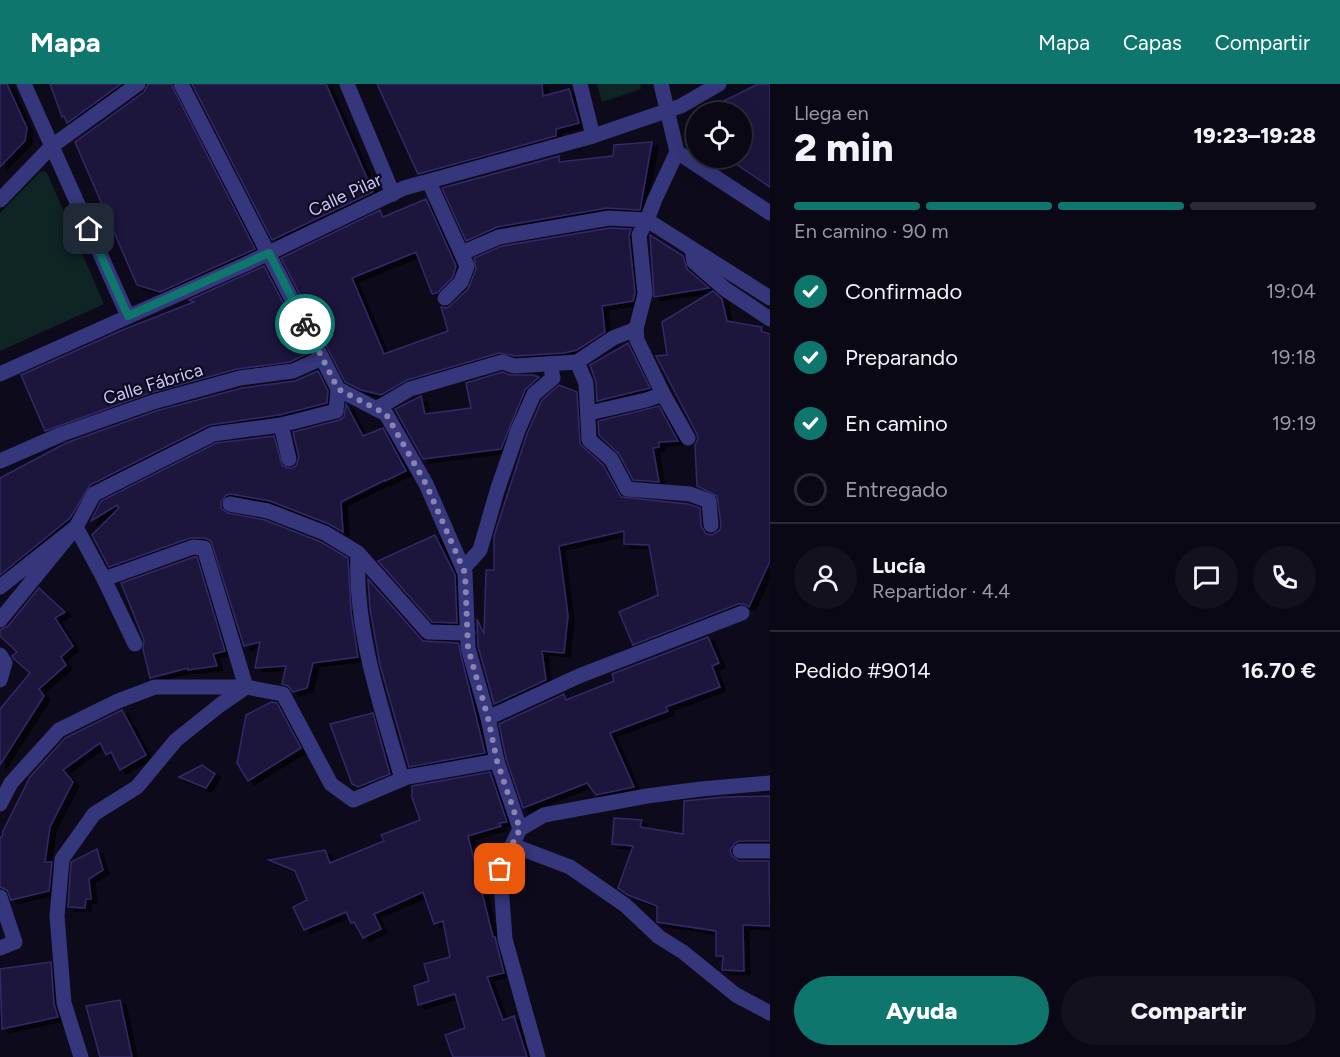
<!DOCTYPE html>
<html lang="es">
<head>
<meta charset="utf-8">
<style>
  :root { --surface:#0a0814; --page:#13111d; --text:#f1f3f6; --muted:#999aa0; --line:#2a2934; --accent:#0f766e }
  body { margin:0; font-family:Figtree,sans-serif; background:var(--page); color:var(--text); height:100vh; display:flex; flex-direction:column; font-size:22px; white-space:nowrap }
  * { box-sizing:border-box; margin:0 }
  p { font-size:20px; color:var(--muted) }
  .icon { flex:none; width:33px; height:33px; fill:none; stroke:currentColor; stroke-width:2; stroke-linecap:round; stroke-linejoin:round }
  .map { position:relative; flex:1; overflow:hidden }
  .side { display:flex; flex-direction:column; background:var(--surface); width:570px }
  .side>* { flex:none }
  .tools { position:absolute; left:686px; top:18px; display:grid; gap:12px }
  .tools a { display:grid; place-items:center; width:66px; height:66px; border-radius:50%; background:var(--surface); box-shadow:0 6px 24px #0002,0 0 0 2px var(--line); font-size:30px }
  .pin { position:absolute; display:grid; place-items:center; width:51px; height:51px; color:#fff; margin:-26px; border-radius:12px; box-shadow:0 3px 9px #0006 }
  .courier { position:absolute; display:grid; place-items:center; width:60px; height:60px; margin:-30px; border:4px solid #0f766e; border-radius:50%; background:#fff; color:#222; box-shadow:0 2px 8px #0007 }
  .head em { font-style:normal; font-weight:800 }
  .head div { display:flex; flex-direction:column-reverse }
  .head { display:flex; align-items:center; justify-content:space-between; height:102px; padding:0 24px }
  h1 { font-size:39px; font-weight:800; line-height:45px }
  .bar { display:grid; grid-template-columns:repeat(4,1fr); gap:9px 6px; align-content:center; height:72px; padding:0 24px }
  .bar i { height:8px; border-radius:4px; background:var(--line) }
  .bar .selected { background:var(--accent) }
  .bar p { grid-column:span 4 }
  .line { display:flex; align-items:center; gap:15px; padding:0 24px; border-top:2px solid var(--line) }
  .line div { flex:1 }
  .round { display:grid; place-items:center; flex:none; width:63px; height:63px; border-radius:32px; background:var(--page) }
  ol { padding:0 24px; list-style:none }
  li { display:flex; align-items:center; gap:18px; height:66px }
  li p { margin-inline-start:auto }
  li .icon { padding:6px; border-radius:50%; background:var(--accent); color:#fff; stroke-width:4 }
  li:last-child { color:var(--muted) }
  li i { width:33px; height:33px; border:3px solid var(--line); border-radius:50% }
  .action { display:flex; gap:12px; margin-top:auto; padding:12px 24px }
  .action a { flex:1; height:69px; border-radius:36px; background:var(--accent); color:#fff; font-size:24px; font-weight:800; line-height:69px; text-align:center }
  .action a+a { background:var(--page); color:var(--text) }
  header { display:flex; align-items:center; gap:36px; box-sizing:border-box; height:84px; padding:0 30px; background:var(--accent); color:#fff }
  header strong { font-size:28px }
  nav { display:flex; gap:33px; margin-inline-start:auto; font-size:21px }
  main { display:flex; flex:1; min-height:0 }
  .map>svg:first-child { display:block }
  .green { fill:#0e2523 }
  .building { fill:#1d173c; stroke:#322968; stroke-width:1.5; filter:url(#shadow) }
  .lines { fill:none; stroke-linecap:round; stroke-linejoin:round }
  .street { stroke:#35367b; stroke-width:15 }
  .done { stroke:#8784af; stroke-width:6; stroke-dasharray:0 10.8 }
  .route { stroke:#0f766e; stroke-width:8 }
  .labels { text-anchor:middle; stroke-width:4.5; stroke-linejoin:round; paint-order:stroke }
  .street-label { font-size:18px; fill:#c9c5ff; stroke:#0d0b1b }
</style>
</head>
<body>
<header>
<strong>Mapa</strong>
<nav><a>Mapa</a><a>Capas</a><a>Compartir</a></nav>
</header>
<main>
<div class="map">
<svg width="770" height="973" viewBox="0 0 770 973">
  <defs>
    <filter id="shadow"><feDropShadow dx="6" dy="4" stdDeviation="0" flood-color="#0009"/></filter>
  </defs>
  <rect width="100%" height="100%" fill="#0d0b1b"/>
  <g class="green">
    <path d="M597,0H640L641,5L602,18Z"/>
    <path d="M44,87L47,89L104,220L0,267V129L40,88Z"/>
  </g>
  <g class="building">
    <path d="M0,0H7L27,44L25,57L0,83Z"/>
    <path d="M50,0H121L67,39L64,32L62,33Z"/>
    <path d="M148,0H171L255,165L160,208L137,201L75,58L144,8Z"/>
    <path d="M192,0H326L373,108L272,156Z"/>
    <path d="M377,0H542L543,12L569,5L579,39L556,45V52L418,90Z"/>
    <path d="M758,0H770V103L727,74H741V28H702Z"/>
    <path d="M652,58L640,126L607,124L497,143L466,157L442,104L559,72V78L613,72L614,61Z"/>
    <path d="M426,115L456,182L453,193L437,209L432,210L416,168L352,194L384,270L448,247L441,223L447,224L451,221L468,205L476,185L474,174L502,162L610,144L631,145L629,152L635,209L633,217L602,222L605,248L577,266L564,269L515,272L499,269L407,296L381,311L361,306L345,298L281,174L380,126L383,133Z"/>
    <path d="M650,151L683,172L687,185L709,204L654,213Z"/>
    <path d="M264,182L309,269L290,278L237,285L150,309L45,347L21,291L120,247L194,218L189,216Z"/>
    <path d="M713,207L722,215L727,237L762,243L761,247L770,250V477L749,523L744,520H738L633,561L619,528L658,511L649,461L624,460V447L559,462L568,532L564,569L542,567L546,596L494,620L478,562L477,535L484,550L486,486H494V452L527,350L542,316L559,301L577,308L580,360L603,381L621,413L688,420L700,424L701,442L706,450L712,451L720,446L721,440L717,412L697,402L695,361L698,355L697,350L656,272L667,271L662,238Z"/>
    <path d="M628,259L650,304L597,317L596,298L590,281Z"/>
    <path d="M318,287L328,307L327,319L279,331L209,341L90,401L70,434L0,491V394L66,359L156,327L242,304L295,297Z"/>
    <path d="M502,288L511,291H533L539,293L525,306L501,365L423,375L395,325L421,312L425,330L471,324L466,299Z"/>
    <path d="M346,320L363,352L383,344L406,387L385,397V396L341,418L343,448L329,440L270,417L231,410L226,411L221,418V424L228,429L265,436L321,458L348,474L351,527L358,573L313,579L307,604L293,608L288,602L282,600L286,582L255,584L260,558L244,562L211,457L205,454H190L109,483L92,451L119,424L117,421L91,437L101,417L216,359L274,352L282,381L287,384H292L296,382L299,373L293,348L339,336L344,333Z"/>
    <path d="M659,322L678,357L659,358V363L653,364L659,398L633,396L619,370L599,351L598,337Z"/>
    <path d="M435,451L455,491L457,539L432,538L378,477Z"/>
    <path d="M194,473H197L225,567L213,570L217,582L188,586V584L150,594L143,565L144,556L121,499Z"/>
    <path d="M368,495L423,557L458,559L485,669L409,683L380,581L370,525Z"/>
    <path d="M39,504L65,528L55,534L73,562L61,573L66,581L39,605L44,612L0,681V625L30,589L14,575L12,572L17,568L0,552V546L8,542Z"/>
    <path d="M708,553L719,579L712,582L720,603L666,623L668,627L610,649L634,703L596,711L587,699L523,724L506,674L499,640L564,610L566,616L614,597L612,590Z"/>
    <path d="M271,618L277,619L301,664L248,697L237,679L246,631Z"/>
    <path d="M122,626L146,671L120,686L111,668L106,671L100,659L63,686L73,698L50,743L45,778H52L49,807L11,816L7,806L0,803V753H2L3,747L30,693L65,654Z"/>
    <path d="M373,629L390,690L358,703L352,700L330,640Z"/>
    <path d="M202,681L215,690L206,704L179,693Z"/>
    <path d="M490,688L507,738L499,739L501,742L468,752L493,853H495L504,889L487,893L503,936L514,932L527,973H453L445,951L465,944L455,910L418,921L414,902L429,897L424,880L450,873L443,837L434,840L423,808L374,830L381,845L363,854L354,838L351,839L346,828L304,846L293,823L307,816L295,787L269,776L325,766L330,779L384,757L381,751L420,736L412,713V702Z"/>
    <path d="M770,712V757H739L735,759L730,766L732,772L739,777H769L770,842L743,841L744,887L722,886L723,872H716V847L657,838V822L628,811L618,804L633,762L612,760L614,734L642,736L640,743L683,750L684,717L724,713Z"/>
    <path d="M97,765L103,786L89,795L91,815H86L85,824L68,823L71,778Z"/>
    <path d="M51,878L54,920L58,933L2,945L0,885Z"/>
    <path d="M120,916L132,973H100L86,922Z"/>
  </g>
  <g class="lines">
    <g class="street">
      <path d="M24,0L128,232"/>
      <path d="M181,0L338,305L386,330L426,400L465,489L468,564L488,634L497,677L520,745L500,785L505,855L538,973"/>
      <path d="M347,0L393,110"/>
      <path d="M580,0L593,52"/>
      <path d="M661,0L677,68L770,129"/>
      <path d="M677,68L655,115L647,136L770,214"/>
      <path d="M429,98L467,182L461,198L445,214"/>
      <path d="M0,116L52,62L138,0"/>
      <path d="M692,165L694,178L725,205L770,235"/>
      <path d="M462,169L499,153L609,134L647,136L639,151L645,210L636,245L637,256L663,310L688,354"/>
      <path d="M577,278L586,299L589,356L611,375L627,405L690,410L709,417L711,441"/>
      <path d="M0,290L246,180L404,104L593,52L681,22L719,0"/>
      <path d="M376,325L410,305L502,278L514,282L577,278L613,254L636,245"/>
      <path d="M589,329L646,316L663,310"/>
      <path d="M289,375L281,341L336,327L338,305"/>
      <path d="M0,377L62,350L153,318L240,294L293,287L322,274"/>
      <path d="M230,420L268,427L325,449L358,469L428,548L468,549"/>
      <path d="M358,469C354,546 381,622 402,695"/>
      <path d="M463,485L480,466L497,407L518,346L534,310L553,294L550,280"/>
      <path d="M0,503L76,443L94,410L213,350L281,341"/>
      <path d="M0,536L76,443L104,495L135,560"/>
      <path d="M0,571L5,579L0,596"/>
      <path d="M488,634L579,592L742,529"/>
      <path d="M0,720L11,699L59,646L118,617L155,603H246L204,464L193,463L104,495"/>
      <path d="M520,745L544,731L647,712L701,705L770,699"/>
      <path d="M512,761L570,783L625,821L659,853L683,868L736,911L770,929"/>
      <path d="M740,767H770"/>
      <path d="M0,813L15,858L0,864"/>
      <path d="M81,973L64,919L57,832L62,775L94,730L137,703L176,656L220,621L246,603L283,610L331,700L353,716L407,693L497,677"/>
    </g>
  </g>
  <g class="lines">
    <path class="done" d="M305,240L338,305L386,330L426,400L465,489L468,564L488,634L497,677L520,745L500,785"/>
    <path class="route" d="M89,145L128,232L269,169L305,240"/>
  </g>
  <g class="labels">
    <g class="street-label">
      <text transform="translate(345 111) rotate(-25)" y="6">Calle Pilar</text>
      <text transform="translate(153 300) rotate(-17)" y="6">Calle Fábrica</text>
    </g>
  </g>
</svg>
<div class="tools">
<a><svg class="icon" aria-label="locate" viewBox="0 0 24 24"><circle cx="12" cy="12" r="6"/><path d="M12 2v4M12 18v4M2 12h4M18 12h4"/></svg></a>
</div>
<div class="pin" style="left:500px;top:785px;background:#ea580c"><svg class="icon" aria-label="bag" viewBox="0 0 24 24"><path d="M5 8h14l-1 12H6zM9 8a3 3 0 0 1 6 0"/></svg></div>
<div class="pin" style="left:89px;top:145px;background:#1f2937"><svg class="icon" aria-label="home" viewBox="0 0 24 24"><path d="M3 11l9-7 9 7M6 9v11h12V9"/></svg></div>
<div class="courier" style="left:305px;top:240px"><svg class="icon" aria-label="bike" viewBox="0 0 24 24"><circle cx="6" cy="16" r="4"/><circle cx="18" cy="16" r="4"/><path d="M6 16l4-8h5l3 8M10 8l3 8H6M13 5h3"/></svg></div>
</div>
<section class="side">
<div class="head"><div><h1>2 min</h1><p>Llega en</p></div><em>19:23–19:28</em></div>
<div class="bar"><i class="selected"></i><i class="selected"></i><i class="selected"></i><i></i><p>En camino · 90 m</p></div>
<ol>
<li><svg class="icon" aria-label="check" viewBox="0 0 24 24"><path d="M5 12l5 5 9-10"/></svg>Confirmado<p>19:04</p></li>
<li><svg class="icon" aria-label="check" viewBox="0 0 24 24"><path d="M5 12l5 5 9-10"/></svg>Preparando<p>19:18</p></li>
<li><svg class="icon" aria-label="check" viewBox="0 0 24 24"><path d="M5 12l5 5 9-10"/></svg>En camino<p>19:19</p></li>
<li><i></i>Entregado</li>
</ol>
<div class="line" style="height:108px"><a class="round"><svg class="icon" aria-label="person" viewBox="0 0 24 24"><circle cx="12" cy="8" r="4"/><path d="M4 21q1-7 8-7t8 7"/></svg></a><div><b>Lucía</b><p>Repartidor · 4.4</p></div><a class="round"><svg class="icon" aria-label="chat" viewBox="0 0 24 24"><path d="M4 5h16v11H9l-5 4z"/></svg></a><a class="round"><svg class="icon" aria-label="phone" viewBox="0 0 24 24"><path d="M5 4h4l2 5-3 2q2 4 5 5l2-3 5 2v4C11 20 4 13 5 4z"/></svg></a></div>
<div class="line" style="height:78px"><div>Pedido #9014</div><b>16.70 €</b></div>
<div class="action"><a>Ayuda</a><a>Compartir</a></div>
</section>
</main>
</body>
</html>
